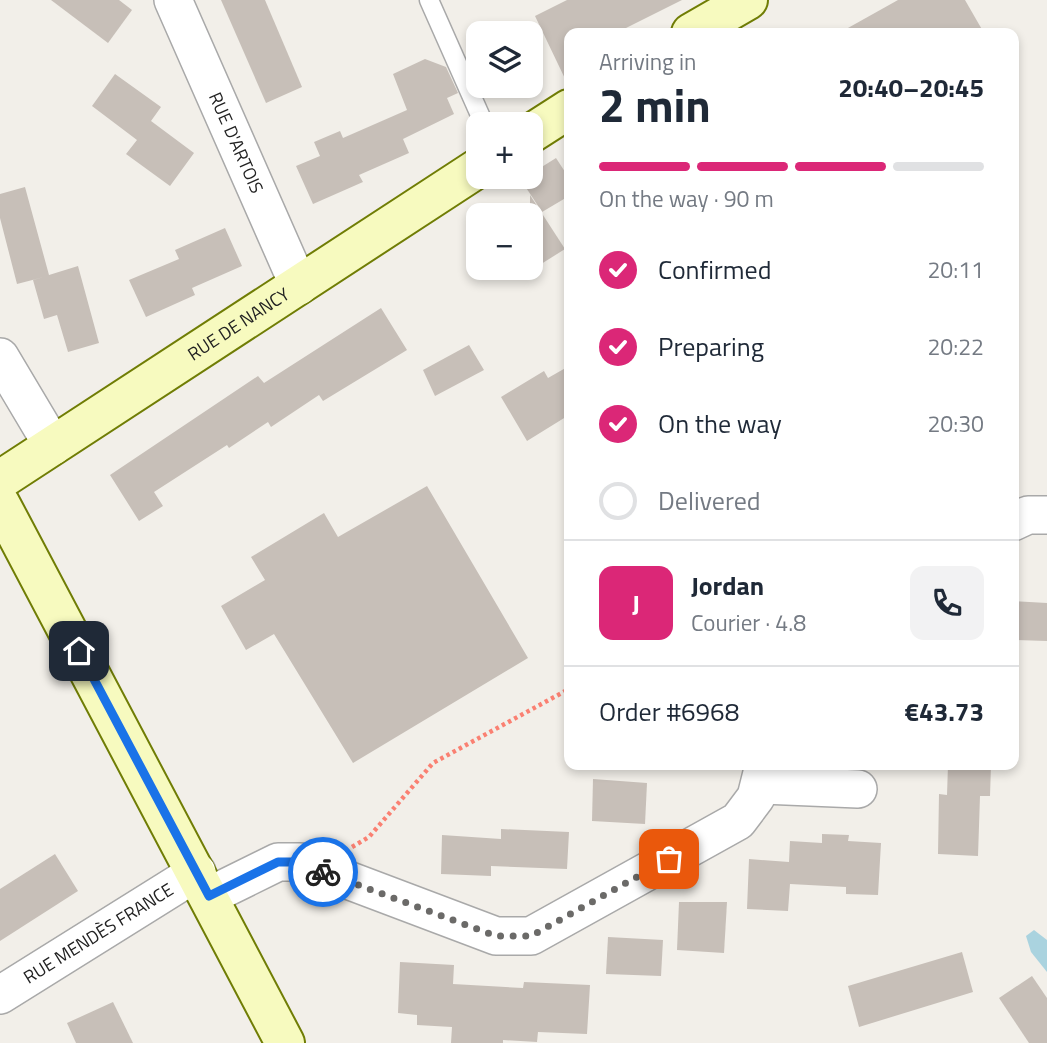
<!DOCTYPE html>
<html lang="en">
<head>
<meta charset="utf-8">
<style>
  :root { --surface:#fff; --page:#f2f2f3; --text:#1f2937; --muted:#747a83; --line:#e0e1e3; --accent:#db2777 }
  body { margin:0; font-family:"Titillium Web",sans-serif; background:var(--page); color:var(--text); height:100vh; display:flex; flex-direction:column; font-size:26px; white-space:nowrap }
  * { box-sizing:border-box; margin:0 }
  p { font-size:23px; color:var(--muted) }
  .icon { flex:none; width:38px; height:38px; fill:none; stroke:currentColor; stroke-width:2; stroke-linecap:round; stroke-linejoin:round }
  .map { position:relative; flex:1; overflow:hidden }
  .panel { position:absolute; left:564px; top:28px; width:455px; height:742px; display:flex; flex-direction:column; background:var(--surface); border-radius:14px; box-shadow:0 4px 10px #0003 }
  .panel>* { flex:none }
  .tools { position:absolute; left:466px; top:21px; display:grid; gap:14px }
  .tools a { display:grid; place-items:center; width:77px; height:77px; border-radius:14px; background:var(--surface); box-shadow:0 4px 10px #0003; font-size:35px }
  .pin { position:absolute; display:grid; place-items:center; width:60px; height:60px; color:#fff; margin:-30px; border-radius:14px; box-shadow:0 4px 10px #0006 }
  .courier { position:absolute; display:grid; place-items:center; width:70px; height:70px; margin:-35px; border:5px solid #1a73e8; border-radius:50%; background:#fff; color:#222; box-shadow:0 2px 9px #0007 }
  .headline em { font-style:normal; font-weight:700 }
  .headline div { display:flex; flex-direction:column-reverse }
  .headline { display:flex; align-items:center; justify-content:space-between; height:119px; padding:0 35px }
  h1 { font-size:46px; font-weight:700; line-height:52px }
  .bar { display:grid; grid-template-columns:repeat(4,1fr); gap:10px 7px; align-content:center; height:84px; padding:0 35px }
  .bar i { height:9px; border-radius:5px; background:var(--line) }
  .bar .current { background:var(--accent) }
  .bar p { grid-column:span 4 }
  .line { display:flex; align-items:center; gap:18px; padding:0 35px; border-top:2px solid var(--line) }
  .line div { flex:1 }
  .round { display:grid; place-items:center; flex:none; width:74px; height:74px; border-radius:14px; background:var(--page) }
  ol { padding:0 35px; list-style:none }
  li { display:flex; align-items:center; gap:21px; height:77px }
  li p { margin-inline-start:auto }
  li .icon { padding:7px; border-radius:50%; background:var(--accent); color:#fff; stroke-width:4 }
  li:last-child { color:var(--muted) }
  li i { width:38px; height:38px; border:4px solid var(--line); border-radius:50% }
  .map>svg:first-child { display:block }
  .water { fill:#aad3df }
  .building { fill:#c7bfb8 }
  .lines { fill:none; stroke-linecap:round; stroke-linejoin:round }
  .lane-casing { stroke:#a9a9a9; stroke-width:21 }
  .street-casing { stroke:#a9a9a9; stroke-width:40 }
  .secondary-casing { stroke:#707d05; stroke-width:42 }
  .path { stroke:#fa8072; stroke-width:4.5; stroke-dasharray:3.5 3.5; stroke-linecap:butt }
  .lane { stroke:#fff; stroke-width:18 }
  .street { stroke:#fff; stroke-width:37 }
  .secondary { stroke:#f7fabf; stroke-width:38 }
  .done { stroke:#6b6a68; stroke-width:7; stroke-dasharray:0 12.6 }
  .route { stroke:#1a73e8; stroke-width:9 }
  .labels { text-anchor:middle; stroke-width:6; stroke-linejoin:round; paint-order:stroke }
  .street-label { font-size:18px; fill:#222; stroke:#fff }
</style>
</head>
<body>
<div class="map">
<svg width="1047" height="1043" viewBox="0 0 1047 1043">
  <rect width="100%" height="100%" fill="#f2efe9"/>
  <path class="water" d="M1034,930L1047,940V972L1031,952L1026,936Z"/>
  <g class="building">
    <path d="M51,0H119L132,10L108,43Z"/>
    <path d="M221,0H265L302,87L266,103Z"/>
    <path d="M567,0H682L616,33H569V87L535,16Z"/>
    <path d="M898,0H965L984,33H839Z"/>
    <path d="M425,59L446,67L458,93L447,98L454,114L403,139L409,153L359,175L363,182L313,204L296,166L320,156L314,142L340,131L343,138L407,110L393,74Z"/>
    <path d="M115,74L161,107L151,121L194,153L170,186L126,154L137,140L92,106Z"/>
    <path d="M556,158L569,178V196L542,212L521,180Z"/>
    <path d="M25,187L49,275L78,266L99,343L68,352L57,315L44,319L33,280L44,277L17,284L0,218V194Z"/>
    <path d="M530,195L565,249L530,271Z"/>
    <path d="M225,228L242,266L192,288L195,295L146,317L129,280L179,259L175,250Z"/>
    <path d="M381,308L407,350L323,401L319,395L271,427L268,422L229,448L227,445L154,492L163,506L139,521L110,475L258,376L264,383Z"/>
    <path d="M469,345L484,370L435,396L423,370Z"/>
    <path d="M569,366V415L527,441L501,397L544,371L548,378Z"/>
    <path d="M427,486L528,658L353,763L274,634L246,650L221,606L265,580L251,557L324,513L338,537Z"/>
    <path d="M1013,601L1047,603V641L1013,640Z"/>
    <path d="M948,765H991L990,796H980L978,856L938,854L939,794L947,795Z"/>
    <path d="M593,779L647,783L645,824L592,821Z"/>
    <path d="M501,829L569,832L567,869L491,866V876L441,874L442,835L501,839Z"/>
    <path d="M822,834L849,835L848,841L881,843L878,895L846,894V887L790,884L788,911L747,909L749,859L789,862L790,841L822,843Z"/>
    <path d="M55,854L78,891L0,941V889Z"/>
    <path d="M679,902H727L724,953L677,950Z"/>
    <path d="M608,937L663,940L661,976L606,974Z"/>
    <path d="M962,952L973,992L859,1027L848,986Z"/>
    <path d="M400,962L454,965L453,984L523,988L524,982L590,985L587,1034L538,1032L537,1042L503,1040V1043H451L452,1027L417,1025V1015L398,1013Z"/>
    <path d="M1032,976L1047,998V1043H1029L999,998Z"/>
    <path d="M113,1002L133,1043H76L67,1023Z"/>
  </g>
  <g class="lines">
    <defs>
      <path id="lane" d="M429,0L484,124"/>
      <g id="street">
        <path id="s1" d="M173,0L299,286"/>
        <path d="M0,357L53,446"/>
        <path d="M1013,522L1028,515H1047"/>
        <path d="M761,785L858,789"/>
        <path d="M209,896L278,862H300L496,936H531L738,821L756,797L764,765"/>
        <path id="s2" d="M0,995L197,872"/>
      </g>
      <g id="secondary">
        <path d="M691,33L748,0"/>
        <path d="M530,134L569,109"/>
        <path id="s3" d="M0,480L478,168"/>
        <path d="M0,503L285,1043"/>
      </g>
    </defs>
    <use href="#lane" class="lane-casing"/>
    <use href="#street" class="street-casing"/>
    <use href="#secondary" class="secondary-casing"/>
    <path class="path" d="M352,847L369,837L433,763L569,689"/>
    <use href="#lane" class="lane"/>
    <use href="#street" class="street"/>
    <use href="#secondary" class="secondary"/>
  </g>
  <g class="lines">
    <path class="done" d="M323,872L496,936H531L669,859"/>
    <path class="route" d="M79,651L209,896L278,862H300L323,872"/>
  </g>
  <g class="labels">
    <g class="street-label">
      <text dy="6" stroke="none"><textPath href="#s1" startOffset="156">RUE D'ARTOIS</textPath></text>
      <text dy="6" stroke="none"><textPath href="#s3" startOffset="285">RUE DE NANCY</textPath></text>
      <text dy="6" stroke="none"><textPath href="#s2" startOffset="116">RUE MENDÈS FRANCE</textPath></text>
    </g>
  </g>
</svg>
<div class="tools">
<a><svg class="icon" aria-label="layers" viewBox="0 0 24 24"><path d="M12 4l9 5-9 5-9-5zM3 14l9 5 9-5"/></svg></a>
<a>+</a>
<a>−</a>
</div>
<div class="pin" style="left:669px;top:859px;background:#ea580c"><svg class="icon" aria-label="bag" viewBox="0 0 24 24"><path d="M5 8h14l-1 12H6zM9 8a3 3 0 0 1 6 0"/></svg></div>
<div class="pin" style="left:79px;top:651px;background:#1f2937"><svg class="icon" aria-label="home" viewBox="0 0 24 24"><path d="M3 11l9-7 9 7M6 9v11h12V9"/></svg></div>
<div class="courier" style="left:323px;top:872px"><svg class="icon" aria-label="bike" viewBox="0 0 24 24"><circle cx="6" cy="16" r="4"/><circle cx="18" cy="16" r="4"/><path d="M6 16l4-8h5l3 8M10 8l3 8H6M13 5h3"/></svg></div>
<section class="panel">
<div class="headline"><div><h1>2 min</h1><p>Arriving in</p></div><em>20:40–20:45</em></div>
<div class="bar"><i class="current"></i><i class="current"></i><i class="current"></i><i></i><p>On the way · 90 m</p></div>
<ol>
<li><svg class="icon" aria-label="check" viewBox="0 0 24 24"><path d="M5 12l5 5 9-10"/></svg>Confirmed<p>20:11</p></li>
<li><svg class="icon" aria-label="check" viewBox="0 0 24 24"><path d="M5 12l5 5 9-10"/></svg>Preparing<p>20:22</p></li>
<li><svg class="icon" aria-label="check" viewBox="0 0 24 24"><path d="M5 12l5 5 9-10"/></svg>On the way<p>20:30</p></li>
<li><i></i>Delivered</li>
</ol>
<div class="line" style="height:126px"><b class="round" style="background:var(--accent);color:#fff">J</b><div><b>Jordan</b><p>Courier · 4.8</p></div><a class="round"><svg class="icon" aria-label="phone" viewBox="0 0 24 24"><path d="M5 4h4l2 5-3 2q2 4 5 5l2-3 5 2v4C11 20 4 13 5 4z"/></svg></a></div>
<div class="line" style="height:91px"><div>Order #6968</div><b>€43.73</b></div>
</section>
</div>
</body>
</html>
